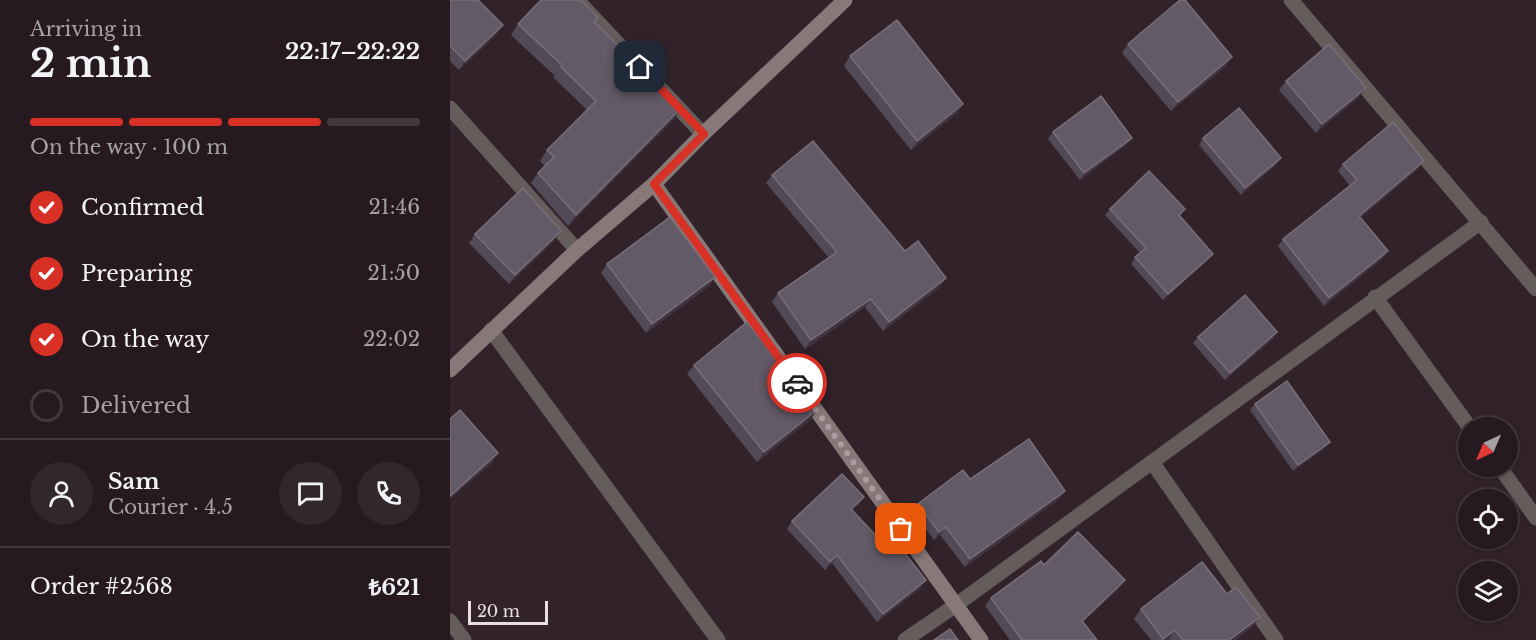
<!DOCTYPE html>
<html lang="en">
<head>
<meta charset="utf-8">
<style>
  :root { --surface:#261a20; --page:#32272d; --text:#f1f3f6; --muted:#a4a1a5; --line:#42383e; --accent:#d93025 }
  body { margin:0; font-family:"Libre Baskerville",serif; background:var(--page); color:var(--text); height:100vh; display:flex; flex-direction:column; font-size:22px; white-space:nowrap }
  * { box-sizing:border-box; margin:0 }
  p { font-size:20px; color:var(--muted) }
  .icon { flex:none; width:33px; height:33px; fill:none; stroke:currentColor; stroke-width:2; stroke-linecap:round; stroke-linejoin:round }
  .map { position:relative; flex:1; overflow:hidden }
  .panel { display:flex; flex-direction:column; background:var(--surface); width:450px }
  .panel>* { flex:none }
  .needle { width:39px; rotate:224deg }
  .fabs { position:absolute; left:1008px; top:417px; display:grid; gap:12px }
  .fabs a { display:grid; place-items:center; width:60px; height:60px; border-radius:50%; background:var(--surface); box-shadow:0 3px 9px #0003,0 0 0 2px var(--line); font-size:30px }
  .scale { position:absolute; left:18px; bottom:15px; width:80px; box-sizing:border-box; padding-left:6px; border:3px solid #e9dee4; border-top:0; font-size:16px; line-height:21px; white-space:nowrap; color:#e9dee4; -webkit-text-stroke:4px #32232b; paint-order:stroke }
  .pin { position:absolute; display:grid; place-items:center; width:51px; height:51px; color:#fff; margin:-26px; border-radius:12px; box-shadow:0 3px 9px #0006 }
  .courier { position:absolute; display:grid; place-items:center; width:60px; height:60px; margin:-30px; border:4px solid #d93025; border-radius:50%; background:#fff; color:#222; box-shadow:0 2px 8px #0007 }
  .head em { font-style:normal; font-weight:700 }
  .head div { display:flex; flex-direction:column-reverse }
  .head { display:flex; align-items:center; justify-content:space-between; height:102px; padding:0 30px }
  h1 { font-size:39px; font-weight:700; line-height:45px }
  .bar { display:grid; grid-template-columns:repeat(4,1fr); gap:9px 6px; align-content:center; height:72px; padding:0 30px }
  .bar i { height:8px; border-radius:4px; background:var(--line) }
  .bar .selected { background:var(--accent) }
  .bar p { grid-column:span 4 }
  .line { display:flex; align-items:center; gap:15px; padding:0 30px; border-top:2px solid var(--line) }
  .line div { flex:1 }
  .round { display:grid; place-items:center; flex:none; width:63px; height:63px; border-radius:32px; background:var(--page) }
  ol { padding:0 30px; list-style:none }
  li { display:flex; align-items:center; gap:18px; height:66px }
  li p { margin-inline-start:auto }
  li .icon { padding:6px; border-radius:50%; background:var(--accent); color:#fff; stroke-width:4 }
  li:last-child { color:var(--muted) }
  li i { width:33px; height:33px; border:3px solid var(--line); border-radius:50% }
  main { display:flex; flex:1; min-height:0 }
  .map>svg:first-child { display:block }
  .lines { fill:none; stroke-linecap:round; stroke-linejoin:round }
  .street { stroke:#655c5c; stroke-width:15 }
  .secondary { stroke:#887979; stroke-width:15 }
  .wall { fill:#534a58 }
  .shaded-wall { fill:#3f343f }
  .building { fill:#635a67; stroke:#786f7a; stroke-width:1.5 }
  .done { stroke:#a99da3; stroke-width:6; stroke-dasharray:0 10.8 }
  .route { stroke:#d93025; stroke-width:8 }
</style>
</head>
<body>
<main>
<section class="panel">
<div class="head"><div><h1>2 min</h1><p>Arriving in</p></div><em>22:17–22:22</em></div>
<div class="bar"><i class="selected"></i><i class="selected"></i><i class="selected"></i><i></i><p>On the way · 100 m</p></div>
<ol>
<li><svg class="icon" aria-label="check" viewBox="0 0 24 24"><path d="M5 12l5 5 9-10"/></svg>Confirmed<p>21:46</p></li>
<li><svg class="icon" aria-label="check" viewBox="0 0 24 24"><path d="M5 12l5 5 9-10"/></svg>Preparing<p>21:50</p></li>
<li><svg class="icon" aria-label="check" viewBox="0 0 24 24"><path d="M5 12l5 5 9-10"/></svg>On the way<p>22:02</p></li>
<li><i></i>Delivered</li>
</ol>
<div class="line" style="height:108px"><a class="round"><svg class="icon" aria-label="person" viewBox="0 0 24 24"><circle cx="12" cy="8" r="4"/><path d="M4 21q1-7 8-7t8 7"/></svg></a><div><b>Sam</b><p>Courier · 4.5</p></div><a class="round"><svg class="icon" aria-label="chat" viewBox="0 0 24 24"><path d="M4 5h16v11H9l-5 4z"/></svg></a><a class="round"><svg class="icon" aria-label="phone" viewBox="0 0 24 24"><path d="M5 4h4l2 5-3 2q2 4 5 5l2-3 5 2v4C11 20 4 13 5 4z"/></svg></a></div>
<div class="line" style="height:78px"><div>Order #2568</div><b>₺621</b></div>
</section>
<div class="map">
<svg width="1086" height="640" viewBox="0 0 1086 640">
  <rect width="100%" height="100%" fill="#32232b"/>
  <g class="lines">
    <g class="street">
      <path d="M127,0L253,134"/>
      <path d="M841,0L1086,289"/>
      <path d="M0,108L127,250"/>
      <path d="M925,297L1020,428"/>
      <path d="M41,330L268,640"/>
      <path d="M702,462L826,640"/>
      <path d="M1049,466L1086,518"/>
      <path d="M0,621L14,640"/>
      <path d="M455,640L506,605L1031,222"/>
    </g>
    <g class="secondary">
      <path d="M204,184L531,640"/>
      <path d="M0,370L127,250L204,184L253,134L395,0"/>
    </g>
  </g>
  <g class="wall">
    <path d="M0,0L53,25L46,35L9,70L0,61Z"/>
    <path d="M144,22L224,119L118,226L81,183L88,173L95,166L90,161L97,150L137,110L103,77L105,76L61,35L68,24Z"/>
    <path d="M678,44L776,66L721,111L672,53Z"/>
    <path d="M400,56L513,104L507,113L461,150L394,66Z"/>
    <path d="M836,81L909,97L866,133L829,90Z"/>
    <path d="M603,132L677,144L630,180L598,139Z"/>
    <path d="M753,138L827,164L791,195L749,145Z"/>
    <path d="M893,164L969,168L910,218L932,259L874,306L828,246L833,239L900,186L888,171Z"/>
    <path d="M322,175L455,251L496,278L490,287L433,331L415,307L355,349L322,302L328,293L379,258L316,183Z"/>
    <path d="M660,209L730,216L758,260L713,300L681,264L685,257L690,253L655,215Z"/>
    <path d="M25,234L105,240L59,284L19,243Z"/>
    <path d="M157,264L265,277L259,286L196,333L151,273Z"/>
    <path d="M748,337L823,339L775,380L743,343Z"/>
    <path d="M244,365L361,419L307,462L237,374Z"/>
    <path d="M805,404L875,448L843,471L800,410Z"/>
    <path d="M520,479L615,491L609,499L515,567L490,535L484,540L463,512L468,504Z"/>
    <path d="M414,497L408,505L402,510L471,588L427,622L382,563L375,570L337,529L342,521Z"/>
    <path d="M669,588L633,622L647,640H560L535,606L541,598Z"/>
    <path d="M777,594L810,617L803,626L785,640H720L719,639L717,640H701L684,619L691,609Z"/>
  </g>
  <g class="shaded-wall">
    <path d="M53,25L46,35L9,70L15,61Z"/>
    <path d="M782,57L776,66L721,111L728,102Z"/>
    <path d="M916,88L909,97L866,133L872,124Z"/>
    <path d="M513,104L507,113L461,150L467,141Z"/>
    <path d="M231,108L224,119L118,226L126,215Z"/>
    <path d="M682,138L677,144L630,180L634,173Z"/>
    <path d="M831,158L827,164L791,195L795,188Z"/>
    <path d="M974,161L969,168L903,224L909,216Z"/>
    <path d="M111,231L105,240L59,284L65,275Z"/>
    <path d="M938,251L932,259L874,306L879,298Z"/>
    <path d="M763,254L758,260L713,300L718,294Z"/>
    <path d="M265,277L259,286L196,333L202,324Z"/>
    <path d="M496,278L490,287L433,331L439,322Z"/>
    <path d="M421,299L415,307L355,349L361,340Z"/>
    <path d="M827,332L823,339L775,380L780,373Z"/>
    <path d="M367,410L361,419L307,462L314,452Z"/>
    <path d="M880,442L875,448L843,471L848,465Z"/>
    <path d="M48,453L42,463L0,499V496Z"/>
    <path d="M615,491L609,499L515,567L520,559Z"/>
    <path d="M414,497L408,505L395,517L401,509Z"/>
    <path d="M496,527L490,535L484,540L489,532Z"/>
    <path d="M387,555L382,563L375,570L380,562Z"/>
    <path d="M476,580L471,588L427,622L433,614Z"/>
    <path d="M675,580L669,588L626,629L632,621Z"/>
    <path d="M810,617L803,626L785,640H779Z"/>
    <path d="M725,630L719,639L717,640H713Z"/>
  </g>
  <g class="building">
    <path d="M0,0H28L53,25L15,61L0,46Z"/>
    <path d="M91,0H131L148,17L144,22L231,108L126,215L88,173L104,157L97,150L146,101L111,67L112,65L68,24Z"/>
    <path d="M730,0H735L782,57L728,102L678,44Z"/>
    <path d="M447,20L513,104L467,141L400,56Z"/>
    <path d="M879,44L916,88L872,124L836,81Z"/>
    <path d="M651,96L682,138L634,173L603,132Z"/>
    <path d="M789,108L831,158L795,188L753,138Z"/>
    <path d="M943,122L974,161L909,216L938,251L879,298L833,239L907,180L893,164Z"/>
    <path d="M363,141L455,251L468,241L496,278L439,322L421,299L361,340L328,293L387,252L322,175Z"/>
    <path d="M699,171L735,209L729,215L763,254L718,294L685,257L696,248L660,209Z"/>
    <path d="M73,188L111,231L65,275L25,234Z"/>
    <path d="M220,217L265,277L202,324L157,264Z"/>
    <path d="M795,295L827,332L780,373L748,337Z"/>
    <path d="M297,322L367,410L314,452L244,365Z"/>
    <path d="M837,381L880,442L848,465L805,404Z"/>
    <path d="M10,410L48,453L0,496V419Z"/>
    <path d="M579,439L615,491L520,559L496,527L489,532L468,504L513,470L520,479Z"/>
    <path d="M392,474L414,497L401,509L431,541L440,534L476,580L433,614L387,555L380,562L342,521Z"/>
    <path d="M628,532L675,580L632,621L647,640H572L541,598L591,561L594,565Z"/>
    <path d="M752,562L777,594L786,587L810,617L779,640H733L725,630L713,639L691,609Z"/>
    <path d="M500,629L508,640H484Z"/>
  </g>
  <g class="lines">
    <path class="done" d="M347,383L451,529"/>
    <path class="route" d="M190,67L254,134L204,184L347,383"/>
  </g>
</svg>
<div class="fabs">
<a><svg class="needle" viewBox="-14 -14 28 28"><path d="M0-13l5 13h-10z" fill="#e53935"/><path d="M0 13l5-13h-10z" fill="#a4a1a5"/></svg></a>
<a><svg class="icon" aria-label="locate" viewBox="0 0 24 24"><circle cx="12" cy="12" r="6"/><path d="M12 2v4M12 18v4M2 12h4M18 12h4"/></svg></a>
<a><svg class="icon" aria-label="layers" viewBox="0 0 24 24"><path d="M12 4l9 5-9 5-9-5zM3 14l9 5 9-5"/></svg></a>
</div>
<div class="scale">20 m</div>
<div class="pin" style="left:451px;top:529px;background:#ea580c"><svg class="icon" aria-label="bag" viewBox="0 0 24 24"><path d="M5 8h14l-1 12H6zM9 8a3 3 0 0 1 6 0"/></svg></div>
<div class="pin" style="left:190px;top:67px;background:#1f2937"><svg class="icon" aria-label="home" viewBox="0 0 24 24"><path d="M3 11l9-7 9 7M6 9v11h12V9"/></svg></div>
<div class="courier" style="left:347px;top:383px"><svg class="icon" aria-label="car" viewBox="0 0 24 24"><path d="M5 17H2v-5l4-1 3-4h7l3 4 3 1v5h-3M9 17h6M6 11h13"/><circle cx="7" cy="17" r="2"/><circle cx="17" cy="17" r="2"/></svg></div>
</div>
</main>
</body>
</html>
